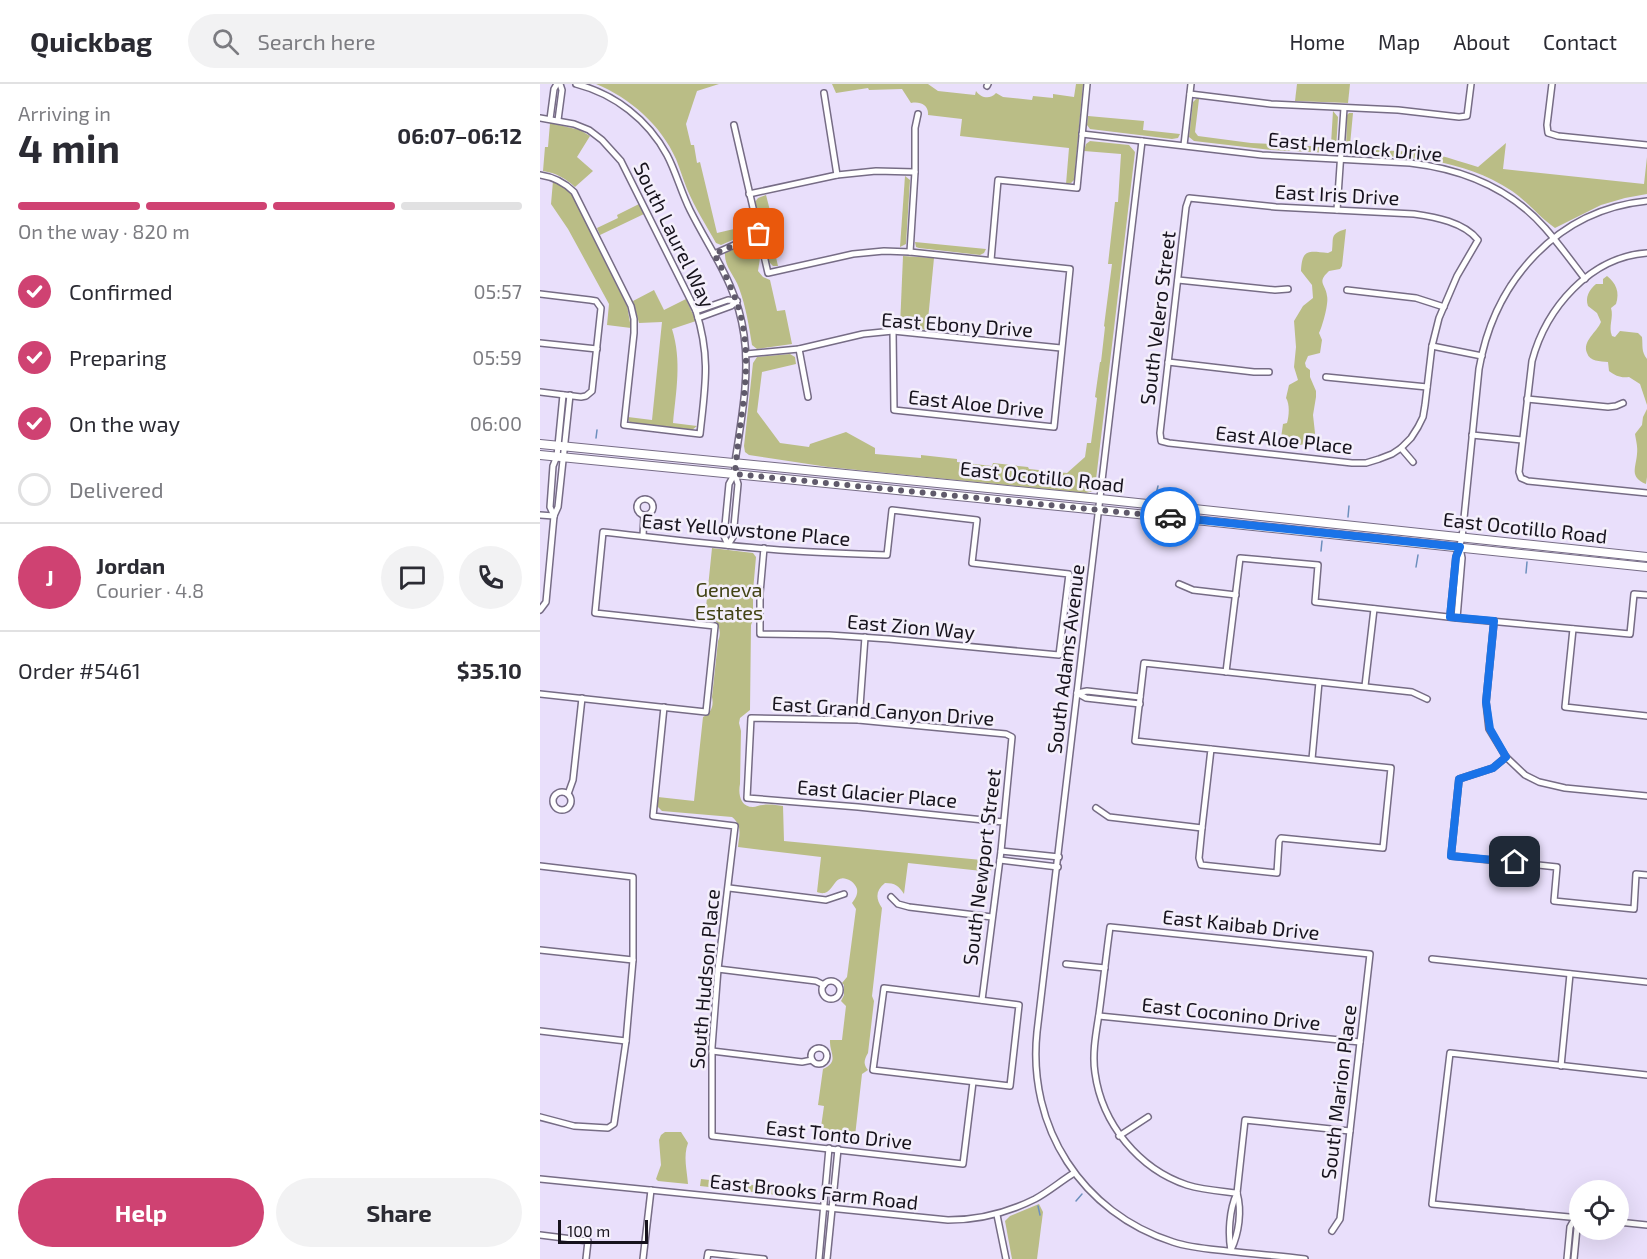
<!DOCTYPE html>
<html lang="en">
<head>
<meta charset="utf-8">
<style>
  :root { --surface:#fff; --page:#f2f2f3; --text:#2b2b33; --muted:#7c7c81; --line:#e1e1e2; --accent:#cf4272 }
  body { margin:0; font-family:"Exo 2",sans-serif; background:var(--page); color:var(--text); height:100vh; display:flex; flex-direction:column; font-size:22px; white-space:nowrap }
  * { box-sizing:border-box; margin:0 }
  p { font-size:20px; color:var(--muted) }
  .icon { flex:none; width:33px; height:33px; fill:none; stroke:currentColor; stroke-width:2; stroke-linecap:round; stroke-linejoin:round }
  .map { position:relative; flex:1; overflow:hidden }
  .drawer { display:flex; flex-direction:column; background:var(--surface); width:540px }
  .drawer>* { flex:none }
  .tools { position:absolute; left:1029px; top:1096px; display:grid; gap:12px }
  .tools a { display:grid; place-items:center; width:60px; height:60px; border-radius:50%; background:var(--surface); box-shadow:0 6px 24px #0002; font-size:30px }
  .scale { position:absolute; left:18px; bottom:15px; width:90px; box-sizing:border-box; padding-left:6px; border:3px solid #17131d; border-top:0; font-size:16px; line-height:21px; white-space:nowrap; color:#17131d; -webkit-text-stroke:4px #f4effb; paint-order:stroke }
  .pin { position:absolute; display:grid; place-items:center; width:51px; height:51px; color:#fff; margin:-26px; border-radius:12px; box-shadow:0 3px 9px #0006 }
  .courier { position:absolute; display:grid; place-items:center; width:60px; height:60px; margin:-30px; border:4px solid #1a73e8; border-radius:50%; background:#fff; color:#222; box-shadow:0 2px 8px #0007 }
  .headline em { font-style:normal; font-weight:700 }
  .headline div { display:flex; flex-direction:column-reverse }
  .headline { display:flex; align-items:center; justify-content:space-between; height:102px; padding:0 18px }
  h1 { font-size:39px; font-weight:700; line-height:45px }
  .bar { display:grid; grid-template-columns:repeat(4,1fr); gap:9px 6px; align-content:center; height:72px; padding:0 18px }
  .bar i { height:8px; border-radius:4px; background:var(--line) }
  .bar .on { background:var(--accent) }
  .bar p { grid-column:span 4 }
  .line { display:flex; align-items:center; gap:15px; padding:0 18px; border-top:2px solid var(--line) }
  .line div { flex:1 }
  .round { display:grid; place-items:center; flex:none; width:63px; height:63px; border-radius:32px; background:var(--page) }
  ol { padding:0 18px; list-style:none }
  li { display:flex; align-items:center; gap:18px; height:66px }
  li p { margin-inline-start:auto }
  li .icon { padding:6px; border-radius:50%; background:var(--accent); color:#fff; stroke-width:4 }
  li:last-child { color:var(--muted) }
  li i { width:33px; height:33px; border:3px solid var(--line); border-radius:50% }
  .button { display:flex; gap:12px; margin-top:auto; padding:12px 18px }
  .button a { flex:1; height:69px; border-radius:36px; background:var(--accent); color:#fff; font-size:24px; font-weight:700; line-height:69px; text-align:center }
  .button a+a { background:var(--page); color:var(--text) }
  header { display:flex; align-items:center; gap:36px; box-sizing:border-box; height:84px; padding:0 30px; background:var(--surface); border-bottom:2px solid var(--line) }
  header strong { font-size:28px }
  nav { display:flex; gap:33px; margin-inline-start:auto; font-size:21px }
  .search { width:420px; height:54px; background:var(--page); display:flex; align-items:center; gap:15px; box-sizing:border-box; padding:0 21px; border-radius:33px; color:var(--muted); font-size:22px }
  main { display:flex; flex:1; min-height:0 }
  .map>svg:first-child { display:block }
  .green { fill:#babd86 }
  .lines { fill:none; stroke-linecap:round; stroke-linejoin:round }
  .stream { stroke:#6c8fbd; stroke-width:1.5 }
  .minor-casing { stroke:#766c85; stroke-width:8 }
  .secondary-casing { stroke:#766c85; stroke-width:10 }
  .minor { stroke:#fff; stroke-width:5 }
  .secondary { stroke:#fff; stroke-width:8 }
  .done { stroke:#605a6b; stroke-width:6; stroke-dasharray:0 10.8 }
  .route { stroke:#1a73e8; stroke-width:8 }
  .labels { text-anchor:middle; stroke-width:5; stroke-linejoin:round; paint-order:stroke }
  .street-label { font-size:20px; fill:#17131d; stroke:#f4effb }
  .park-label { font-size:20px; fill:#424315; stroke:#f4effb }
</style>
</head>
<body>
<header>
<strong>Quickbag</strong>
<div class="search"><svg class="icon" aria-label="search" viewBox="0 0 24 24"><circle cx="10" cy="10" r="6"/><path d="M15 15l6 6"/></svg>Search here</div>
<nav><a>Home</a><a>Map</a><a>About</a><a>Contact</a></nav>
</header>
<main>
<section class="drawer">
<div class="headline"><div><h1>4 min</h1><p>Arriving in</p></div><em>06:07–06:12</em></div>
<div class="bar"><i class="on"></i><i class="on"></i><i class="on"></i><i></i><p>On the way · 820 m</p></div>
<ol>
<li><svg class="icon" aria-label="check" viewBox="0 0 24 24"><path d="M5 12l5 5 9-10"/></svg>Confirmed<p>05:57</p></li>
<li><svg class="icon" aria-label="check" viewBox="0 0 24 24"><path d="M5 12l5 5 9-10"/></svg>Preparing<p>05:59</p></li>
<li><svg class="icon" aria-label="check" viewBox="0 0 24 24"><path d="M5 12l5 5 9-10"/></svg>On the way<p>06:00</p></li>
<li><i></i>Delivered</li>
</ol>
<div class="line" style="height:108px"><b class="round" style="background:var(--accent);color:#fff">J</b><div><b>Jordan</b><p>Courier · 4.8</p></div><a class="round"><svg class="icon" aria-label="chat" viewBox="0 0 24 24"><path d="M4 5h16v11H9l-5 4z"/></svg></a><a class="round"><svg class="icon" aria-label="phone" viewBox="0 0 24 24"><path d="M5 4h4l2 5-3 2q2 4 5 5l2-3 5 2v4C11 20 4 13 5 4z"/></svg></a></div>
<div class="line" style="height:78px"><div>Order #5461</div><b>$35.10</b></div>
<div class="button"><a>Help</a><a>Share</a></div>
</section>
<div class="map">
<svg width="1107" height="1175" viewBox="0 0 1107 1175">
  <rect width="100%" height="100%" fill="#e9dffb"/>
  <g class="green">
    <path d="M56,0H179L157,7L146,40L151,61H154L157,79L160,78L177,149L211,141V148L181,161L176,159C166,141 155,124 147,105C143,95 140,85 136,75C121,41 90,14 56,0Z"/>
    <path d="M292,0H388L398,7L435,11L436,7C441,14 450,16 456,9L463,13L492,16L493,12L513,14V10L534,13L536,0H543L534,96L531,99L526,100L529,64L420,52L422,35L388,31C389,21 380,17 371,19L362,5L329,6L328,4L296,9Z"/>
    <path d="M757,0H810L808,19L755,17Z"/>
    <path d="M656,15H659L655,48L658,52L711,59L787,63L791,60L793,27L798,33L796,65L792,69L731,66L654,57L649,53L653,18Z"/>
    <path d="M809,29H813L810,61L815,65C842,67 870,66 897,71C911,74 924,79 938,83L966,59L963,85L1104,100L1107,73V110L1085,114L1061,121L1015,144C999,133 988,118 972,107C920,73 870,74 810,70L806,66L807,31Z"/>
    <path d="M548,32L604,37L603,46L640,50L638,54L632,55L550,45L547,41Z"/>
    <path d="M10,39L40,46L50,52L37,73L53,87L35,103C25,94 16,89 3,87L5,63H8Z"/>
    <path d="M550,57L589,61L595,68L555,404L553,407L546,409L288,383L209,371L205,368L204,362L213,279L217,273L250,270L255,273L256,280L222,288L217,328L240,359L269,363L270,360L306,348L335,364V370L381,374V371L417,375V378L452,382L453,379L488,383L489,385L527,389L545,373L547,359H551L557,314L555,313L560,278H561L565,243L564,242L572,180H568L575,118H578L581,70L544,67L546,60Z"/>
    <path d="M365,92L370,96L366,160L360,163Z"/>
    <path d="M13,97L24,102L32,111L87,222L91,244L67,241L69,220L28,145L11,120Z"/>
    <path d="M226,111L235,146L230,147L238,182H233L229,178L215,118L218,114Z"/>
    <path d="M99,120L104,130L60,151L57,144L78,134L77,131Z"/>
    <path d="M806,145L802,182L800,185L789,187C776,199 786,200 787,212C789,219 782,244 779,249L782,256L780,269L768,272L765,279L766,283L770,286V293L776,307V313L773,331L775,349L771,359L760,361L741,354L743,340L747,339C749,332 750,320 746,314L749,301L758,296L754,283L756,263L754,237L763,222L773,214L772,201L761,187C762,164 769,167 788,169L792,167C794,154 789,150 806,145Z"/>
    <path d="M211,158L216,161L220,174L218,187L223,193L230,196L237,227L245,226L252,260L217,265L212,261C209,242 206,223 199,204C195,192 184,182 185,169Z"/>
    <path d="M375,158L446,165L444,169L440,171L379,164L376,163Z"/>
    <path d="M363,172L394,174L387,246L360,243Z"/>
    <path d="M1067,192C1076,199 1080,208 1076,220L1071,224C1074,233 1068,243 1072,252L1075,253L1080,247L1098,249L1102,253C1103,262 1101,267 1107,275V321L1100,300L1089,293C1080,294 1076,292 1069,287L1068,278C1060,277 1050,278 1047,269C1042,257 1057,248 1061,238L1057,229L1048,222C1045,213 1049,206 1056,200H1063V195Z"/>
    <path d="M114,206L124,226L146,215L156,237L132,245C142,277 136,307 133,339L157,342L152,346L91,339L88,336V333L112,336L122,238L99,239L93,217Z"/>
    <path d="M1107,325V393L1106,400C1089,393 1096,384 1097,370C1098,363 1096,357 1095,350L1102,341L1103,333Z"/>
    <path d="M172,464L213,469L216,473L213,507V536L211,541L210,626L200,634L199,639L201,647L200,700C198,709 200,723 213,723C216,723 219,721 223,721C229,720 236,721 243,722L244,757L452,777L451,788L368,779L364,810C359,802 355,799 345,799C336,806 335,814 342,824L332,912L334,917L328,969C324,976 323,980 328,986L322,990L314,1061L279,1057L284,1022L278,1021L283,985C300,977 289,969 290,956H302L306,922L301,917L304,911V901L302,899L307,893L316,825L312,819C315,815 318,811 317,805C316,802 314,799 311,797C296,788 295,803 287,808C283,810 280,809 277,808L281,773L198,763C199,751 203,742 192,733L122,727L118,723V713L154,717L163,633C171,629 174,622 172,613L178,557C183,546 177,532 165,533Z"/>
    <path d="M125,1048H141L148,1059C143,1072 147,1086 148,1100L118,1097L116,1095L121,1081L119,1056L121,1051Z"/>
    <path d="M161,1095L274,1108L273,1115L160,1102Z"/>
    <path d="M499,1120L503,1128L497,1175H472L465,1137L470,1132Z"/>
  </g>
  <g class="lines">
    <g class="stream">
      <path d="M56,354L57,346"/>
      <path d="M616,410L618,402"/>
      <path d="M808,433L809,422"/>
      <path d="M1021,456L1022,447"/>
      <path d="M781,467L782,457"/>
      <path d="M876,483L878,471"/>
      <path d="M986,489L987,478"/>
      <path d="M536,1117L542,1110"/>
      <path d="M498,1122L500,1131"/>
    </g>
    <defs>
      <g id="minor">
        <path d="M36,0C75,10 108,36 127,71C136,88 141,108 150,126C172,170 197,200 204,251C210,293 201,337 195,378V390L198,400L193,453L188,461"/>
        <path d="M1012,0L1007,41L1008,49L1018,52L1107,61"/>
        <path d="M447,2L448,0"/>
        <path d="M284,9L297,91"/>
        <path d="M650,10L731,20L858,26L919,33L927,32L931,0"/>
        <path d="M0,34L34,40L49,46L62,56L81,77L156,227C171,274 165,303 160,350L84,341L94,249V235L91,222L34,108C24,98 14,93 0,91"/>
        <path d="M10,35L14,5L17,0"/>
        <path d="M18,36L22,6L20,0"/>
        <path d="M194,41L228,189L313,170L344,167L370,168L530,185L514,343L354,326L353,247"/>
        <path d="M542,50L722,71L870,79C922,85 970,104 1005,144C1019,160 1032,178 1045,195"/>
        <path d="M602,57L497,948C487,1043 542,1129 633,1158C651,1164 669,1165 687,1167C713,1170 739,1172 765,1175"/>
        <path d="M644,61L651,0"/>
        <path d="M209,110L297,91L336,87L375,88"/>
        <path d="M649,114L736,123L874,130C895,133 924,138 938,156L917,192L899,234L892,262L885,321L883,333L878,343L871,354L861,364L852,370L839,375L826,379H812L629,359L621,357L620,349L646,123Z"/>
        <path d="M797,126L804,24"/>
        <path d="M370,168L375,88V44L378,30"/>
        <path d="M1107,169C1050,173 1006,224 992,277L979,388L981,394L988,397L1107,409"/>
        <path d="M174,170L219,150"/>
        <path d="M451,176L458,96L537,104L547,0"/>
        <path d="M638,196L735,206L748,205"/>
        <path d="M807,206L876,214L904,223"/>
        <path d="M0,210L50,216L56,217L61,224L52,307L46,312L41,313L0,308"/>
        <path d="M156,227L188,216L197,217"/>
        <path d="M158,234L191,222L197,217"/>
        <path d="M0,259L57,265"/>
        <path d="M892,262L942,272"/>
        <path d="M259,265L268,313"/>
        <path d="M206,270L259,265L323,250L353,247L521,264"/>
        <path d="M628,278L714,288H729"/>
        <path d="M786,293L887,303"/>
        <path d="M987,315L1068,323L1076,322L1083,319"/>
        <path d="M932,351L982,356"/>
        <path d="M861,364L873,378"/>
        <circle cx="105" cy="423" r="8"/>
        <path d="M0,431L14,432"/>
        <path d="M14,432L10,423L13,382L17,372L23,311"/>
        <path d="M103,452L104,431"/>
        <path d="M188,461L184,452L189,400L194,391"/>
        <path d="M639,500L653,506L696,511"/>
        <path d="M0,526L6,518L14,432L18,423L30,311"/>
        <path d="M910,533L916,473L922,454L939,285C954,198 1016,126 1107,117"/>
        <path d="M917,534L922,474L920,464"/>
        <path d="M954,537L946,618L949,645L966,673L985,691L999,698L1025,704L1107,712"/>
        <path d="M1033,545L1025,623L1107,632"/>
        <path d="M686,588L700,474L778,481L775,518L917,534L1090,550L1094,510L1107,511"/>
        <path d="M825,602L834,525"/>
        <path d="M537,609L546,614L600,620"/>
        <path d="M537,609L547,607L600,613"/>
        <path d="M0,610L166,628L175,542L55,529L63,448C127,455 191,463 255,467C286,469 316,470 347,471L352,426L437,436L432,479L529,490L519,571L349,555L289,551L220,550V509L224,464"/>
        <path d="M124,623L113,732L195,742L178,885L172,963V1052L423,1080L433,998"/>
        <path d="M319,636L325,553"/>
        <path d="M671,665L662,744L659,774L661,781L737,789L739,757L741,754L843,764L851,684L595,657L604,579L872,608L887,615"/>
        <path d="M966,673L953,684L919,695L911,772L1017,783L1014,817L1094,825L1096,790L1107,791"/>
        <path d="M772,675L779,598"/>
        <circle cx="22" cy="717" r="9"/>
        <path d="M28,710L33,696L42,614"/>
        <path d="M556,724L569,733L662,744"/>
        <path d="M461,767L519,773"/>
        <path d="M460,776L518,783"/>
        <path d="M0,782L93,793V876L86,957L74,1040L68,1044L34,1042L0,1033"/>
        <path d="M189,804L286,816L304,810"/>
        <path d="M351,813L358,820L369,823L452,833"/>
        <path d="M0,866L93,876"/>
        <path d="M892,875L1107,898"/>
        <path d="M526,880L565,884"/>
        <path d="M178,885L276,897L284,901"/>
        <circle cx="291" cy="906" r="9"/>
        <path d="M344,904L479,921L470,1002L333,986Z"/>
        <path d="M442,916L461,767L472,653L466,650L318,636L211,634L207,714L318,723L463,738"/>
        <path d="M559,932L820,958"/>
        <path d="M0,947L86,957"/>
        <circle cx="279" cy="972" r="8"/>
        <path d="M172,967L262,978L272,976"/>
        <path d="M1021,982L1030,890"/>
        <path d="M579,1052L608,1033"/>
        <path d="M0,1095L408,1136C439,1136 467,1129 495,1115C508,1108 521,1097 534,1089"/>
        <path d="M697,1109C680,1107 663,1106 647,1101C599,1085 562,1040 555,989C552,970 556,949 559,930C563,901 566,872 570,843L830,870L800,1135L792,1147"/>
        <path d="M457,1131L466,1175"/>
        <path d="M1040,1134L892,1120L910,969L1107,991"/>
        <path d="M1078,1138L1107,1141"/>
        <path d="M0,1151L48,1157L46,1175"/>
        <path d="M691,1166C699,1149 702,1127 697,1109"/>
        <path d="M691,1167C688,1150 689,1126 697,1109L705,1036L810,1047"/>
        <path d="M103,1175L111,1106"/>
        <path d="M167,1175L168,1169L224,1175"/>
        <path d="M279,1175L289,1064"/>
        <path d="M287,1175L298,1065"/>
        <path d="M1027,1175L1030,1143L1035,1134"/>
        <path d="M1034,1175L1037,1144L1035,1134"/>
      </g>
      <g id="secondary">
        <path d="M0,360L560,415L1107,473"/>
        <path d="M0,371L559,426L1107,483"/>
      </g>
    </defs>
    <use href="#minor" class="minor-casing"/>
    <use href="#secondary" class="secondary-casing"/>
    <use href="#minor" class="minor"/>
    <use href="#secondary" class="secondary"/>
  </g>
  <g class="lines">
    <path class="done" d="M219,150L174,170C186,192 197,213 202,238C213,289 198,340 195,390L630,433"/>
    <path class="route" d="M630,433L920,463L916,473L910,533L954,537L946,618L950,645L966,673L953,684L919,695L911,772L975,778"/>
  </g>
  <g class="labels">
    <g class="street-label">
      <text transform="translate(815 63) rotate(5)" y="7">East Hemlock Drive</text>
      <text transform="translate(797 111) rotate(3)" y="7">East Iris Drive</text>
      <text transform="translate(134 151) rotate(64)" y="7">South Laurel Way</text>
      <text transform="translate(618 234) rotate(-83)" y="7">South Velero Street</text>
      <text transform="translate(417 241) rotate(4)" y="7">East Ebony Drive</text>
      <text transform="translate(436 320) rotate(6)" y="7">East Aloe Drive</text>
      <text transform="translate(744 356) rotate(6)" y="7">East Aloe Place</text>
      <text transform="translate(502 393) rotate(6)" y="7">East Ocotillo Road</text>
      <text transform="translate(985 444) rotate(6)" y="7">East Ocotillo Road</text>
      <text transform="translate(206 446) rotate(5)" y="7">East Yellowstone Place</text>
      <text transform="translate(371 543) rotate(5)" y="7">East Zion Way</text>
      <text transform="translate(526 575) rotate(-83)" y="7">South Adams Avenue</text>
      <text transform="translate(343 627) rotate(4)" y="7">East Grand Canyon Drive</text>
      <text transform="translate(337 710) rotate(5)" y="7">East Glacier Place</text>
      <text transform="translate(442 783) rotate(-83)" y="7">South Newport Street</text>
      <text transform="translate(701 841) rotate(6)" y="7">East Kaibab Drive</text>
      <text transform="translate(165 895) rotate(-85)" y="7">South Hudson Place</text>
      <text transform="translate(691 930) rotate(6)" y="7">East Coconino Drive</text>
      <text transform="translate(799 1008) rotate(-83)" y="7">South Marion Place</text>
      <text transform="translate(299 1051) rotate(6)" y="7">East Tonto Drive</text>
      <text transform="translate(274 1108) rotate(6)" y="7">East Brooks Farm Road</text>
    </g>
    <g class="park-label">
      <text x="189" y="513">Geneva<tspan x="189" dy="23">Estates</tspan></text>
    </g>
  </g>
</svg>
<div class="tools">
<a><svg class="icon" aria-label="locate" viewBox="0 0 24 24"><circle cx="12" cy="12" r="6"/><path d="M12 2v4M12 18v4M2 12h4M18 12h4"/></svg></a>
</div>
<div class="scale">100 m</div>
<div class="pin" style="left:219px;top:150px;background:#ea580c"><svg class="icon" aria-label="bag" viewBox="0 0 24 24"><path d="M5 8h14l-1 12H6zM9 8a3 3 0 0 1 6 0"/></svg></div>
<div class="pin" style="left:975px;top:778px;background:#1f2937"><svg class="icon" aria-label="home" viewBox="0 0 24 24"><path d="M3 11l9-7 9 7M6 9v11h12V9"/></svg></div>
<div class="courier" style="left:630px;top:433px"><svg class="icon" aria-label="car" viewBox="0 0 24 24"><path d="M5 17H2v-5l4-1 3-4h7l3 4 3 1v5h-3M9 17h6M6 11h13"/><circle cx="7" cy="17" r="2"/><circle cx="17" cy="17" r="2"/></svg></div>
</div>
</main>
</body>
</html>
